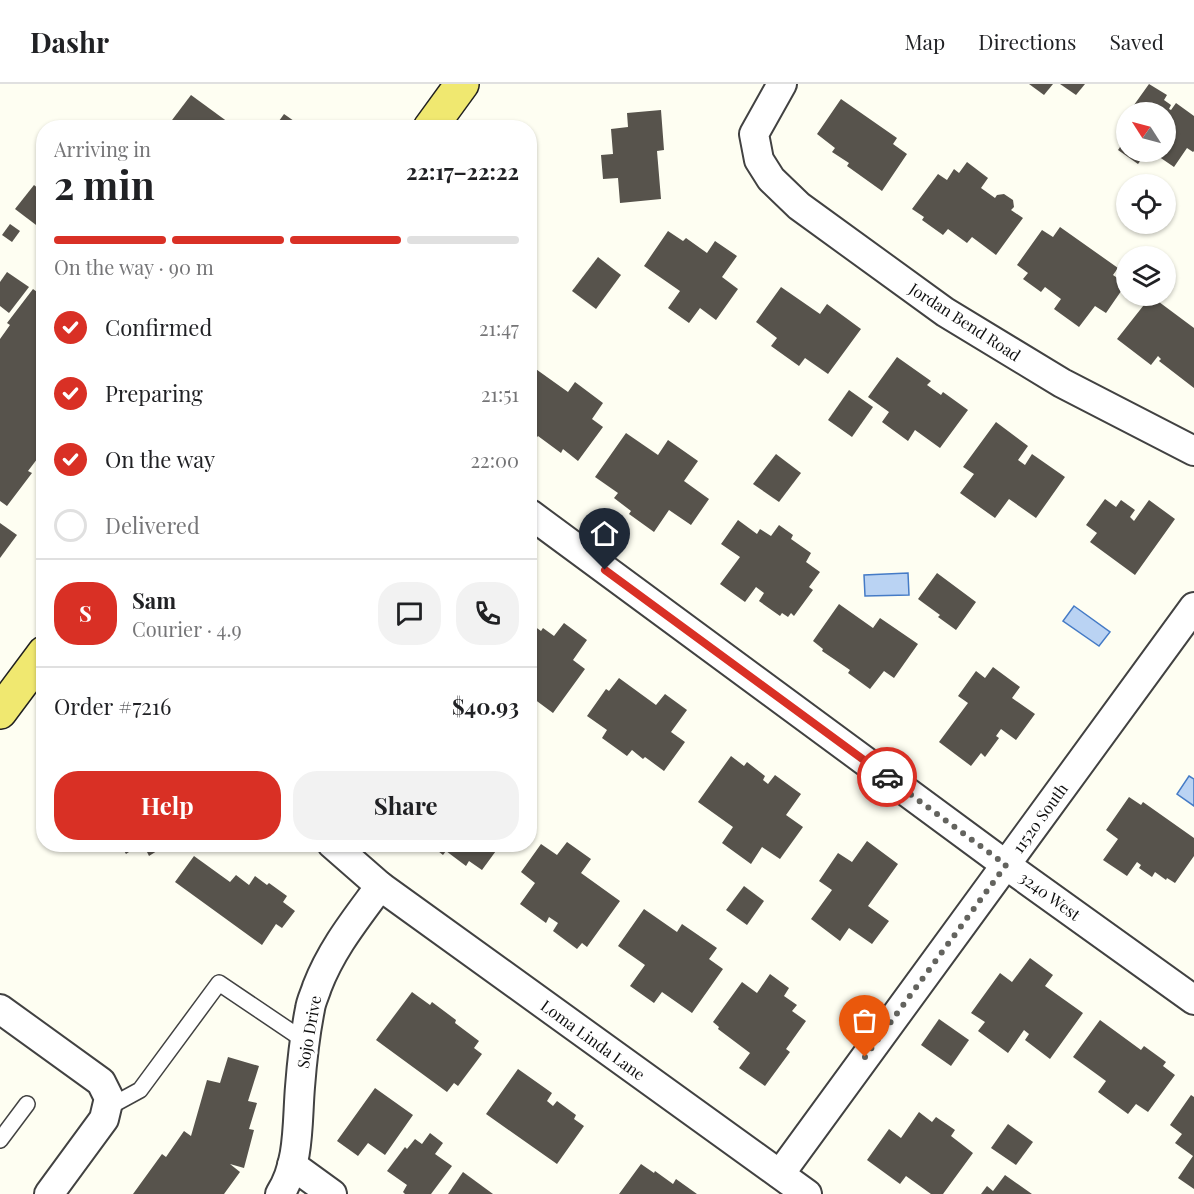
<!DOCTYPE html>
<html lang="en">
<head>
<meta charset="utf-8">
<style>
  :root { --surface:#fff; --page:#f2f2f2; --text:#202124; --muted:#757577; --line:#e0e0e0; --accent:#d93025 }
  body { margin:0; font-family:"Playfair Display",serif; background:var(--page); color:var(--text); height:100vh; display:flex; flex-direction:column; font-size:22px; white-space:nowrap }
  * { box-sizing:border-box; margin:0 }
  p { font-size:20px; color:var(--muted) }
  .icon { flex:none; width:33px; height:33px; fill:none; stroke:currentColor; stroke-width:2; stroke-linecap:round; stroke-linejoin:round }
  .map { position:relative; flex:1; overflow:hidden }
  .sheet { position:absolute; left:36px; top:36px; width:501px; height:732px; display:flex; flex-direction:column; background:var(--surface); border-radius:24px; box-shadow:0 2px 4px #0004 }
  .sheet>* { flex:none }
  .needle { width:39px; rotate:306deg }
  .fabs { position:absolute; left:1116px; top:18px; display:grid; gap:12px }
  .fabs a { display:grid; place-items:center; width:60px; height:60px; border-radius:50%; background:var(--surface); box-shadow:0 2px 4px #0004; font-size:30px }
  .pin { position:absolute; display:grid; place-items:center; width:51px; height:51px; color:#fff; margin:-62px -26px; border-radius:50% 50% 50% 0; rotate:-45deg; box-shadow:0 0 6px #0007 }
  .pin .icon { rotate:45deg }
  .courier { position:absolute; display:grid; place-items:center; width:60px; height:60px; margin:-30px; border:4px solid #d93025; border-radius:50%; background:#fff; color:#222; box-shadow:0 2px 8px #0007 }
  .overview em { font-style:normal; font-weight:700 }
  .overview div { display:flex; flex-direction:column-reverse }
  .overview { display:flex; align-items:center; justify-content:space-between; height:102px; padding:0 18px }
  h1 { font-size:39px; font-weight:700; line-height:45px }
  .bar { display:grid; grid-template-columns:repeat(4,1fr); gap:9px 6px; align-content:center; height:72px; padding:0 18px }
  .bar i { height:8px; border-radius:4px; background:var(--line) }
  .bar .active { background:var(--accent) }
  .bar p { grid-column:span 4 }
  .line { display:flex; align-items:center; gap:15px; padding:0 18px; border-top:2px solid var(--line) }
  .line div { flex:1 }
  .round { display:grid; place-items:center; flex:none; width:63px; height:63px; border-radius:24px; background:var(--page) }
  ol { padding:0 18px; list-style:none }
  li { display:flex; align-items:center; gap:18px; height:66px }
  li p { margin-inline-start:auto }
  li .icon { padding:6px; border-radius:50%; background:var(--accent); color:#fff; stroke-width:4 }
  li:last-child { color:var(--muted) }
  li i { width:33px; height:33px; border:3px solid var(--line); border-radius:50% }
  .cta { display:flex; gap:12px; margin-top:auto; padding:12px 18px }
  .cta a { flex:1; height:69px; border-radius:24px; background:var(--accent); color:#fff; font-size:24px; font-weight:700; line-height:69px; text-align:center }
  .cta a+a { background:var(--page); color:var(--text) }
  header { display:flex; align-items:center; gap:36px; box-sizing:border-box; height:84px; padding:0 30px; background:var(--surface); border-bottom:2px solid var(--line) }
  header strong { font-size:28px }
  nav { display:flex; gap:33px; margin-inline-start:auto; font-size:21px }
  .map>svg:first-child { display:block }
  .water { fill:#bad3f3; stroke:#457bc6; stroke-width:1.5 }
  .building { fill:#57534c }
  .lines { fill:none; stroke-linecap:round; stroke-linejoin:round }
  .service-casing { stroke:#424242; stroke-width:18 }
  .minor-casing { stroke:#424242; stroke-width:32 }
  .primary-casing { stroke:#202020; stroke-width:36 }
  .service { stroke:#fff; stroke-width:15 }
  .minor { stroke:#fff; stroke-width:28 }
  .primary { stroke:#f0e870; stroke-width:33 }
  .done { stroke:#63635e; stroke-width:6; stroke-dasharray:0 10.8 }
  .route { stroke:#d93025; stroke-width:8 }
  .labels { text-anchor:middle; stroke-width:6; stroke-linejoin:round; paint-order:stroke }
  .street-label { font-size:16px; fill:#0f0f0f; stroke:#fff }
</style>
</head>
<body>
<header>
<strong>Dashr</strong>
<nav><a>Map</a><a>Directions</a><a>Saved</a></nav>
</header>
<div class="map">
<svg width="1194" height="1110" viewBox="0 0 1194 1110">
  <rect width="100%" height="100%" fill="#fefef2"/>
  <g class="water">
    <path d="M908,489L909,511L865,512L864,491Z"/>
    <path d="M1074,522L1110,548L1099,562L1063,537Z"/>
    <path d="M1189,692L1194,695V722L1177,710Z"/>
  </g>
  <g class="building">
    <path d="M1029,0H1053L1044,11Z"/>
    <path d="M1060,0H1085L1076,11Z"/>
    <path d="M1149,0L1167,11L1164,16L1171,21L1169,25L1171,26L1176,19L1194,32V67L1193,68L1187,64L1174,83L1152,68H1166V28H1129Z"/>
    <path d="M191,11L232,41L230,44H173L169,40Z"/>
    <path d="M841,15L897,54L893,60L907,70L882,107L847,82L849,79L832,68L835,64L817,50Z"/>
    <path d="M661,26L664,66L657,67L661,115L620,119L618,94L603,95L601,71L613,70L611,45L628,43L627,29Z"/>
    <path d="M284,30L304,44H274Z"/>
    <path d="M1126,32V50L1118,44Z"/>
    <path d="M1126,54V68H1147L1138,80L1118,66Z"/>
    <path d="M967,78L988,94L981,104L995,114L997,111L1004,110L1013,116L1014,123L1011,126L1023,134L996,171L972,153L967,159L948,145L943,151L922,136L924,133L912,125L938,90L947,96L954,85L959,89Z"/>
    <path d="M34,101L44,109V140L40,144L15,125Z"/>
    <path d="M10,140L20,147L12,158L2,151Z"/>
    <path d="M1060,143L1118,184L1113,191L1126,200L1106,229L1095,222L1079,243L1054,225L1061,215L1045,203L1041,208L1023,195L1028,189L1017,181L1042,146L1053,153Z"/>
    <path d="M668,147L683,157L686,154L707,169L715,157L737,172L722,193L738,205L716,236L700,224L689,239L668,224L680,207L644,182Z"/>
    <path d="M598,173L621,191L596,225L572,207Z"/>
    <path d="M7,188L29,203L9,229L0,222V198Z"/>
    <path d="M781,203L820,230L827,220L861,245L828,290L805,274L799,282L771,262L777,254L756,238Z"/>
    <path d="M33,205L44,213V366L28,387L32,389L7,422L0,417V255L10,241L7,239Z"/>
    <path d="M1151,212L1194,244V304L1159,277L1161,275L1158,272L1151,281L1117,255Z"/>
    <path d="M897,273L931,297L927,301L941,311L943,308L968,326L940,364L915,346L908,357L882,338L889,328L868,313Z"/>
    <path d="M533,283L568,308L575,298L603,319L592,335L603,343L578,377L563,365L561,369L538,352L532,359L530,357V288Z"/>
    <path d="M849,306L873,323L852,353L828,336Z"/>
    <path d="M996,338L1028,362L1018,376L1025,381L1032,370L1065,393L1036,434L1009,415L995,434L960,409L974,390L963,383Z"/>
    <path d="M626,349L658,371L668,356L698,377L684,397L709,415L691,441L669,426L654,448L629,430L631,427L614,414L618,409L595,393Z"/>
    <path d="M776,370L801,389L779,418L753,400Z"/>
    <path d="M1105,415L1116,423L1121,416L1135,426L1130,433L1134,437L1149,416L1175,435L1135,491L1090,458L1097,449L1086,441Z"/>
    <path d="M738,436L757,450L760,445L771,452L779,441L793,451L791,455L811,469L806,478L820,488L809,503L813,506L794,532L791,529L788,533L782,529L780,532L759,517L764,509L756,503L745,518L720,500L740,473L721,460Z"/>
    <path d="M0,439L17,451L0,474Z"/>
    <path d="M937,489L976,518L956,546L938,533L940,531L918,515Z"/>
    <path d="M839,520L873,544L880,534L918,560L894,594L884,587L870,605L848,589L850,586L822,567L823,565L813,557Z"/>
    <path d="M530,532L537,538L534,542L541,547L543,544L554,552L564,539L587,556L573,576L585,585L553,629L530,612Z"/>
    <path d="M993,583L1020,603L1012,614L1035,630L1016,656L1001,645L996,652L999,654L985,673L981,669L971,682L939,658L968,619L958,612L976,587L985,594Z"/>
    <path d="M619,594L656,621L665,610L687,626L671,648L685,658L664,687L645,673L643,675L632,666L627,672L602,654L607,646L587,632L606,605L609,607Z"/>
    <path d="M731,672L744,682L747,678L765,692L763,696L768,700L775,691L801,710L786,731L803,743L780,775L762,763L751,780L722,759L733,743L698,718Z"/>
    <path d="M1129,713L1141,721L1143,718L1194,754V772L1175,799L1167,794L1166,796L1155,788L1152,793L1139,784L1141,781L1137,778L1127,792L1103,776L1118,755L1106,746Z"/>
    <path d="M867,757L898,780L868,822L889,837L872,860L849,844L840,857L811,835L832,806L819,797L838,769L852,778Z"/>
    <path d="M567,758L591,775L581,789L620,817L587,863L582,859L577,865L553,847L558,839L549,833L546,839L520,820L535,799L521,788L541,760L557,771Z"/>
    <path d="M120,760H141L126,770Z"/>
    <path d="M143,760H168L149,772Z"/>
    <path d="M429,760H501L482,786L469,777L466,782L446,767L443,771Z"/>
    <path d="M194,772L230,798L236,791L249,801L255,792L267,801L269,799L287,812L283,818L295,827L282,844L276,840L262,861L175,798Z"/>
    <path d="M744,802L764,817L747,841L726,826Z"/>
    <path d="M644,825L677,848L682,840L717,864L709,875L723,885L692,929L662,908L654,919L630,902L645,881L618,862Z"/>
    <path d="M1030,874L1053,891L1045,902L1083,929L1050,975L1025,956L1029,950L1024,946L1008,969L978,947L985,938L971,929L1000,889L1012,898Z"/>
    <path d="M770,890L789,904L784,912L797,921L792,927L806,937L786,965L790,968L765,1002L739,984L750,969L718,945L719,943L713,938L742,898L757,909Z"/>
    <path d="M412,908L430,921L432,918L456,936L455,939L479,957L474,964L482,970L458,1002L454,999L447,1008L376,956Z"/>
    <path d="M939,935L969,956L951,982L921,961Z"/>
    <path d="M1100,936L1141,966L1144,962L1166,978L1163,982L1175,991L1148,1028L1136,1020L1128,1030L1098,1008L1106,997L1073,973Z"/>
    <path d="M228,973L259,982L248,1017L257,1019L249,1045L254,1046L244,1084L230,1080L240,1088L224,1110H133L162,1070L166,1073L184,1047L191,1052L207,996L220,999Z"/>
    <path d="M518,985L552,1009L547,1017L553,1022L557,1017L576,1031L574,1035L584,1042L557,1080L486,1030Z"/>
    <path d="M375,1004L413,1031L385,1071L368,1059L358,1072L337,1057Z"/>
    <path d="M1191,1011L1194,1013V1105L1178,1094L1193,1072L1175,1059L1182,1050L1170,1041Z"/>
    <path d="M919,1028L932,1038L936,1033L955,1046L951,1052L973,1069L943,1110H931L906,1092L900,1100L867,1076L889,1045L901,1054Z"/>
    <path d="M1008,1040L1033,1058L1016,1081L991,1064Z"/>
    <path d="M430,1049L443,1059L435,1070L452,1082L431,1110H405L403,1108L407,1101L387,1087L405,1063L407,1065L415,1055L422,1060Z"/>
    <path d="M641,1080L654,1089L655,1087L673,1100L676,1095L697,1110H619Z"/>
    <path d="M463,1088L493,1110H448Z"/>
    <path d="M1005,1091L1032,1110H981L987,1102L993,1107Z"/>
  </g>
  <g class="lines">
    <defs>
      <g id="service">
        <path d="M107,1024L140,1006L219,899L305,957"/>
        <path d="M0,1056L27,1020"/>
      </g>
      <g id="minor">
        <path d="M782,0L754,50L759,76L771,95L799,122L945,228L1062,299L1194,367"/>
        <path d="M530,430L1006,781L1194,916"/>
        <path d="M332,760L380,802L807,1110"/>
        <path d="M0,925L101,998L109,1014L104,1035L49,1110"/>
        <path d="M292,1081L332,1110"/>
        <path d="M780,1090L1194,523"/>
        <path d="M280,1110C300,1079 297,1038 300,1003C302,977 305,950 310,925C311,917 315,910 317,903C332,864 356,835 380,802"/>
      </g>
      <g id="primary">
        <path d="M430,44L462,0"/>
        <path d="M0,628L44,569"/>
      </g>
    </defs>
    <use href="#service" class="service-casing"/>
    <use href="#minor" class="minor-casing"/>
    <use href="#primary" class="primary-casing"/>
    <use href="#service" class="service"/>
    <use href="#minor" class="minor"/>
    <use href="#primary" class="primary"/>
  </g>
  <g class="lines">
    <path class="done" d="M865,973L1006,781L887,693"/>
    <path class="route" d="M605,486L887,693"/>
  </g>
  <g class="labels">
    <g class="street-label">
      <text transform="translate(965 238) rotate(33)" y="6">Jordan Bend Road</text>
      <text transform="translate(1040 734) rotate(-54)" y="6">11520 South</text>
      <text transform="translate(1050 812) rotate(36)" y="6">3240 West</text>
      <text transform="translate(309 948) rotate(-80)" y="6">Sojo Drive</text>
      <text transform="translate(593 956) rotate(36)" y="6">Loma Linda Lane</text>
    </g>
  </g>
</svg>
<div class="fabs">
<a><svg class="needle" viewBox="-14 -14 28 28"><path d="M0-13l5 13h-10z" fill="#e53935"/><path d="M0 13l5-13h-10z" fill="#757577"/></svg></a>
<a><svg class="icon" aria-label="locate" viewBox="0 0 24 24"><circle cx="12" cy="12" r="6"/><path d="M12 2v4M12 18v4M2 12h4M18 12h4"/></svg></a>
<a><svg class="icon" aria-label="layers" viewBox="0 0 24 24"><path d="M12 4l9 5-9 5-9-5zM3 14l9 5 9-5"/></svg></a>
</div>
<div class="pin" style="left:865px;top:973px;background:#ea580c"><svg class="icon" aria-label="bag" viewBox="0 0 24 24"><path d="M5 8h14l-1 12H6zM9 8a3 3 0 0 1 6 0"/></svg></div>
<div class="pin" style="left:605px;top:486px;background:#1f2937"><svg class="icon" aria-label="home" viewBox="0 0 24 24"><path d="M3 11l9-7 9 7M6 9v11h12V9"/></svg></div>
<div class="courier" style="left:887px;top:693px"><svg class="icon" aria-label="car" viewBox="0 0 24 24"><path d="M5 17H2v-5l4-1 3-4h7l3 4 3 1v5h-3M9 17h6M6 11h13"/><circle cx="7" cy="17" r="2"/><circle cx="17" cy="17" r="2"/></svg></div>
<section class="sheet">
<div class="overview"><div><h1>2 min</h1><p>Arriving in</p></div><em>22:17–22:22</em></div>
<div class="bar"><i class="active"></i><i class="active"></i><i class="active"></i><i></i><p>On the way · 90 m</p></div>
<ol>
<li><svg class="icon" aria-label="check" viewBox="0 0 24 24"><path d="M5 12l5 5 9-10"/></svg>Confirmed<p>21:47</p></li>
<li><svg class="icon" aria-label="check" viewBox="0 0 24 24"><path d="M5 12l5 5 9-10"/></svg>Preparing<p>21:51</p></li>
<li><svg class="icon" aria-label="check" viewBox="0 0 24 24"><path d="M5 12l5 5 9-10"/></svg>On the way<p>22:00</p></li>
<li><i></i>Delivered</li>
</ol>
<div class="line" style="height:108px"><b class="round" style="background:var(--accent);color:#fff">S</b><div><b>Sam</b><p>Courier · 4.9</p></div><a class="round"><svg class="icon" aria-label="chat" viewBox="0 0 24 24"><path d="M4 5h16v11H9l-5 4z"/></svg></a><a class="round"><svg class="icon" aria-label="phone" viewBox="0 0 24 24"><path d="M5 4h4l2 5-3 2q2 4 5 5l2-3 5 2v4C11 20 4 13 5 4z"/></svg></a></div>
<div class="line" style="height:78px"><div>Order #7216</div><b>$40.93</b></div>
<div class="cta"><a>Help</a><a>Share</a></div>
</section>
</div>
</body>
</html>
